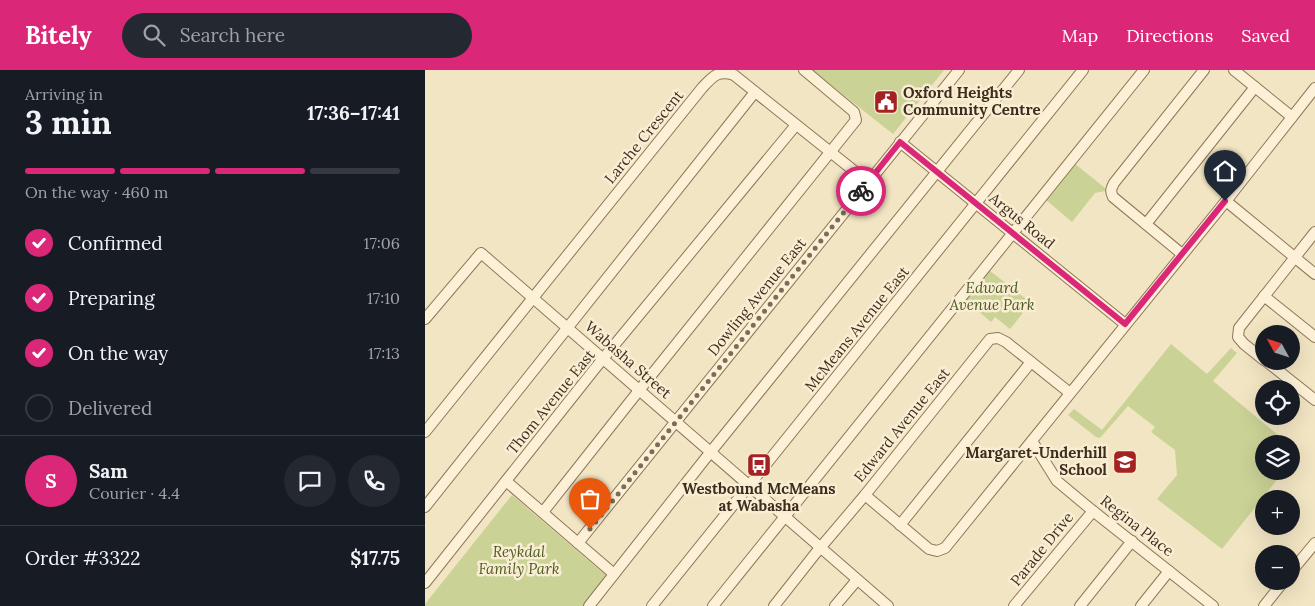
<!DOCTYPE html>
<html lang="en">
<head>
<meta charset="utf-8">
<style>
  :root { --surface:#171b24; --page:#242831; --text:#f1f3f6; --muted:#9ea1a6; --line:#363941; --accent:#db2777 }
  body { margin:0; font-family:Lora,serif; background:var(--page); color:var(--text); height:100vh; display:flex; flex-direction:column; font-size:19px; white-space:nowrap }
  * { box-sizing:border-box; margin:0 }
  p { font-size:16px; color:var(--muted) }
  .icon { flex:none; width:28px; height:28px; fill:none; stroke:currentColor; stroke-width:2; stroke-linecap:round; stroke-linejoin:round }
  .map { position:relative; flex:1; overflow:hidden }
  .sheet { display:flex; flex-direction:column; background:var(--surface); width:425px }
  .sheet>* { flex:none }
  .needle { width:32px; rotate:310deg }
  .fabs { position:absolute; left:830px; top:255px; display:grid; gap:10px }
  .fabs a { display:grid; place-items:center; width:45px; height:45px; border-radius:50%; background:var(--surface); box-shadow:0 5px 20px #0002; font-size:25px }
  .pin { position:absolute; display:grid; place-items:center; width:42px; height:42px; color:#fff; margin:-51px -21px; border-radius:50% 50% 50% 0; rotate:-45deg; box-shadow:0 0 5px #0007 }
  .pin .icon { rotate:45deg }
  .courier { position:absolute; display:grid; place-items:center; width:50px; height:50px; margin:-25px; border:4px solid #db2777; border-radius:50%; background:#fff; color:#222; box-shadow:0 1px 6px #0007 }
  .head em { font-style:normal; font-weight:700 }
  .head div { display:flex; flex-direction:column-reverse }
  .head { display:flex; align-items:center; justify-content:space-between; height:85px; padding:0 25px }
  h1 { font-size:32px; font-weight:700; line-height:38px }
  .bar { display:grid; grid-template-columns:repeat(4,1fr); gap:8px 5px; align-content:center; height:60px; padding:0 25px }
  .bar i { height:6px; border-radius:4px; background:var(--line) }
  .bar .current { background:var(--accent) }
  .bar p { grid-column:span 4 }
  .line { display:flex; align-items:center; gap:12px; padding:0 25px; border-top:1px solid var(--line) }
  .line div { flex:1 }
  .round { display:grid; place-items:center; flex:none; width:52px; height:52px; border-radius:26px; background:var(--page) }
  ol { padding:0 25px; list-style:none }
  li { display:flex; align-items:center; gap:15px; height:55px }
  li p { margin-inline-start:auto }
  li .icon { padding:5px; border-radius:50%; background:var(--accent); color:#fff; stroke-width:4 }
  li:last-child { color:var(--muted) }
  li i { width:28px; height:28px; border:2px solid var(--line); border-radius:50% }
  header { display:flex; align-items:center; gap:30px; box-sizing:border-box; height:70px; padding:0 25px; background:var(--accent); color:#fff }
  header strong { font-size:24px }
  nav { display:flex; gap:28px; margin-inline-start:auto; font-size:18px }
  .search { width:350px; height:45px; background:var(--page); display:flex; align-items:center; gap:12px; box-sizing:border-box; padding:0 18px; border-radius:28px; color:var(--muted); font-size:19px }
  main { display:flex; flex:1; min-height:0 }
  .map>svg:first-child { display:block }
  .green { fill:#cad296 }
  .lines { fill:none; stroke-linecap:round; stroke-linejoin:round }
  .minor-casing { stroke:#8f7658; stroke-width:12 }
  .minor { stroke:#fcf1d7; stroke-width:10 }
  .done { stroke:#7c6d57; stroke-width:5; stroke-dasharray:0 9 }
  .route { stroke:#db2777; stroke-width:6 }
  .labels { text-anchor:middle; stroke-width:5; stroke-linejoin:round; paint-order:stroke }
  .poi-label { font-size:15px; font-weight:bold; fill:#3d2d1d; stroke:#f9eed4; text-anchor:start }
  .street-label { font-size:15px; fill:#3d2d1d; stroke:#f9eed4 }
  .park-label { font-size:15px; font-style:italic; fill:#4c5c22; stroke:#f9eed4 }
</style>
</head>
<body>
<header>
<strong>Bitely</strong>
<div class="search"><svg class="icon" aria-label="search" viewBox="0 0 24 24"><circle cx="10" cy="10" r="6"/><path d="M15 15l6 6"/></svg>Search here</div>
<nav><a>Map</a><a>Directions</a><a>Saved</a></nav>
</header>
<main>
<section class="sheet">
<div class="head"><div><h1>3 min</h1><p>Arriving in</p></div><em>17:36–17:41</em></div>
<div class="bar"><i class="current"></i><i class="current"></i><i class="current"></i><i></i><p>On the way · 460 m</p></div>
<ol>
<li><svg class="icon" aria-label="check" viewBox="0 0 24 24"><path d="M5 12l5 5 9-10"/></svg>Confirmed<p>17:06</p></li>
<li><svg class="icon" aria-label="check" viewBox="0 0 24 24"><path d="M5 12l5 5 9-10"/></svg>Preparing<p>17:10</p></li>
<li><svg class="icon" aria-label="check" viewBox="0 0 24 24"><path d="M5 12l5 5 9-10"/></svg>On the way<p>17:13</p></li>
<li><i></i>Delivered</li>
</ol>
<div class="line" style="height:90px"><b class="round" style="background:var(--accent);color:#fff">S</b><div><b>Sam</b><p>Courier · 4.4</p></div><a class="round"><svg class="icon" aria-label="chat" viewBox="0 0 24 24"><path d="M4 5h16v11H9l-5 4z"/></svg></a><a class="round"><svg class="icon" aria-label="phone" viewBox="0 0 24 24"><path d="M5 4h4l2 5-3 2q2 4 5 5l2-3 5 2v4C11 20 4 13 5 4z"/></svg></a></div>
<div class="line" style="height:65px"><div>Order #3322</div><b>$17.75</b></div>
</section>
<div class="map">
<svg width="890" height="536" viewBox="0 0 890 536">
  <rect width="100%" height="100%" fill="#f2e5c3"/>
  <g class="green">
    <path d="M387,0H519L468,64Z"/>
    <path d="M649,93L680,118V121L670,123L647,152L620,129Z"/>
    <path d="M564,200L606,233L585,259L570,247L566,252L539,229Z"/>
    <path d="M746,274L782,304L806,278L812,283L788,311L864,374H839V401H859L797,479L732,429L752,405L750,380L726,362L730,357L703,336L675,368L671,367L643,345L649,339L677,360Z"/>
    <path d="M87,425L184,508L161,536H0V534Z"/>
  </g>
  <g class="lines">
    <defs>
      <g id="minor">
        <path d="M809,0L867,47"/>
        <path d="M475,72L700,254"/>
        <path d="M801,131L890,204"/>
        <path d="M721,154L830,17"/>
        <path d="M757,184L688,127C685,121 686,119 689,113L779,0"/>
        <path d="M839,226L890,267"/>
        <path d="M0,249L56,183L463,536"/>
        <path d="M839,290L819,274L813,267L814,258L890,162"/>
        <path d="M841,291L890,330"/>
        <path d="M0,362L277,18C288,6 293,0 309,5L443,112"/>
        <path d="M607,371L632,411L668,441L788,536"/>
        <path d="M81,411L189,504"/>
        <path d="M440,425L504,479L512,481L520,478L801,131L890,18"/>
        <path d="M0,437L330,22"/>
        <path d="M118,442L208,328L431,50L429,42L379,0"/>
        <path d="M475,455L606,292"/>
        <path d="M153,473L534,0"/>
        <path d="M866,502L890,473"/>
        <path d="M0,513L172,296L371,55"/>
        <path d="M164,536L280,389L594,0"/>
        <path d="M227,536L658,0"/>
        <path d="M288,536L719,0"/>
        <path d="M349,536L390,484L440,425L565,269L573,268L581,272L645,323"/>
        <path d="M410,536L432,510"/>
        <path d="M589,536L668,441"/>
        <path d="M655,536L707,471"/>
        <path d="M716,536L744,501"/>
        <path d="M839,536L859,511"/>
      </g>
    </defs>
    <use href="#minor" class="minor-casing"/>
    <use href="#minor" class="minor"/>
  </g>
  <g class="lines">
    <path class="done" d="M165,459L436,121"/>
    <path class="route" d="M436,121L475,72L700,254L800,131"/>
  </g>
  <defs>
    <symbol id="civic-square" viewBox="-11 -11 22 22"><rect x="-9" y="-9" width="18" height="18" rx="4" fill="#a42222" stroke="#f9eed4"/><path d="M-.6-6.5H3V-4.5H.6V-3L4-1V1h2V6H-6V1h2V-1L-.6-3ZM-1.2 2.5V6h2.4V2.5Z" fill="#fff"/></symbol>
    <symbol id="school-square" viewBox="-11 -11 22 22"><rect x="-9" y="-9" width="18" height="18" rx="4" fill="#a42222" stroke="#f9eed4"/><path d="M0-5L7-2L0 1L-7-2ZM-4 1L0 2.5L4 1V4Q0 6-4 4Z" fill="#fff"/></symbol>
    <symbol id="bus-square" viewBox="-11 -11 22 22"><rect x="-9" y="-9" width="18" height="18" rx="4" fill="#a42222" stroke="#f9eed4"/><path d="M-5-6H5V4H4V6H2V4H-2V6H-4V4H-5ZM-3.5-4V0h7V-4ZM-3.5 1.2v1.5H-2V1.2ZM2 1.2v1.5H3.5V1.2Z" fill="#fff"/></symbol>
  </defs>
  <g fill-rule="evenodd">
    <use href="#civic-square" x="447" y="18" width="28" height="28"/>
    <use href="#school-square" x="686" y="378" width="28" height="28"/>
    <use href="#bus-square" x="320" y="381" width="28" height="28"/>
  </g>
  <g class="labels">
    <g class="poi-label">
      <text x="478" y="28">Oxford Heights<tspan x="478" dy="17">Community Centre</tspan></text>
      <text x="682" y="388" text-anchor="end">Margaret-Underhill<tspan x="682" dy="17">School</tspan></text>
      <text x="334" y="424" text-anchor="middle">Westbound McMeans<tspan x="334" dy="17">at Wabasha</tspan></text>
    </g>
    <g class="street-label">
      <text transform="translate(219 67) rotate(-51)" y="5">Larche Crescent</text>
      <text transform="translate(597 151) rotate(39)" y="5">Argus Road</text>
      <text transform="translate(332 227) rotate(-51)" y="5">Dowling Avenue East</text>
      <text transform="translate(432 259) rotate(-51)" y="5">McMeans Avenue East</text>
      <text transform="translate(203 290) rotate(41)" y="5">Wabasha Street</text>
      <text transform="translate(126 332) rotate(-51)" y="5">Thom Avenue East</text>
      <text transform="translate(477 355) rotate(-51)" y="5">Edward Avenue East</text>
      <text transform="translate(712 456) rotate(38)" y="5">Regina Place</text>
      <text transform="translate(617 479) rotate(-51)" y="5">Parade Drive</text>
    </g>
    <g class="park-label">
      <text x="567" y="223">Edward<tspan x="567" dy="17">Avenue Park</tspan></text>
      <text x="94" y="487">Reykdal<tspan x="94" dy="17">Family Park</tspan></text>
    </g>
  </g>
</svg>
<div class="fabs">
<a><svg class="needle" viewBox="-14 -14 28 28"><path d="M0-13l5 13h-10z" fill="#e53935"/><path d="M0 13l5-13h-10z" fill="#9ea1a6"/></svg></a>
<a><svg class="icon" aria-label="locate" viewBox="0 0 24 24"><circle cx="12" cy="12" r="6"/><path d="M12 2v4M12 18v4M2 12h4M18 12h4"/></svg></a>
<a><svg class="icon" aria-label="layers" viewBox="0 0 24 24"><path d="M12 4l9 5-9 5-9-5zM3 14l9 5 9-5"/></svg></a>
<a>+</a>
<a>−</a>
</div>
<div class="pin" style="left:165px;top:459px;background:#ea580c"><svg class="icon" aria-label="bag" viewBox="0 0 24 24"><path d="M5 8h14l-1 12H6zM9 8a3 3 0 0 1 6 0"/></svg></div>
<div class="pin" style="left:800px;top:131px;background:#1f2937"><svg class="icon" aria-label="home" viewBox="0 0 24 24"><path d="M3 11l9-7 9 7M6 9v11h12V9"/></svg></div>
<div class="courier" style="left:436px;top:121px"><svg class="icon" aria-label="bike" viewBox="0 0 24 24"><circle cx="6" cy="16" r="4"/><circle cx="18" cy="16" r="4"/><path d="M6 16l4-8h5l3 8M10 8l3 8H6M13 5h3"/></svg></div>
</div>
</main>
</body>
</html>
